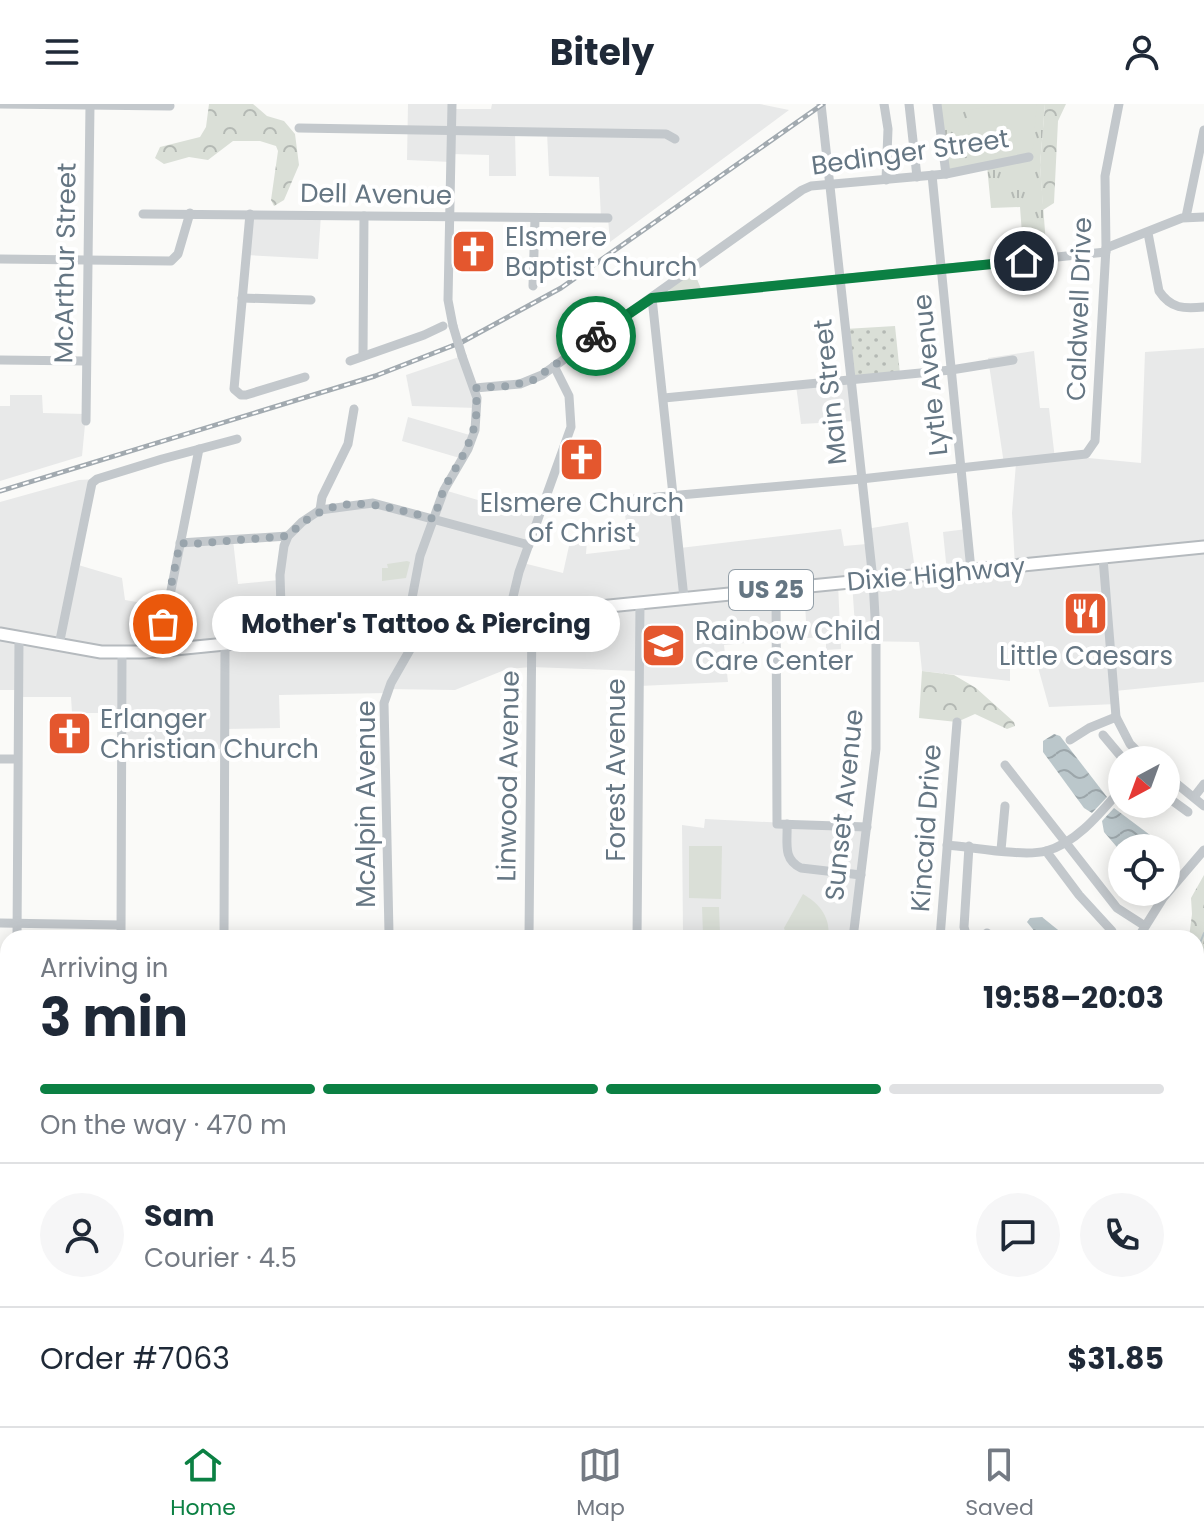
<!DOCTYPE html>
<html lang="en">
<head>
<meta charset="utf-8">
<style>
  :root { --surface:#fff; --page:#f6f6f7; --text:#1f2937; --muted:#747a83; --line:#e0e1e3; --accent:#0b8043 }
  body { margin:0; font-family:Poppins,sans-serif; background:var(--page); color:var(--text); height:100vh; display:flex; flex-direction:column; font-size:30px; white-space:nowrap }
  * { box-sizing:border-box; margin:0 }
  p { font-size:26px; color:var(--muted) }
  .icon { flex:none; width:44px; height:44px; fill:none; stroke:currentColor; stroke-width:2; stroke-linecap:round; stroke-linejoin:round }
  .map { position:relative; flex:1; overflow:hidden }
  .drawer { position:absolute; left:0px; top:826px; width:1204px; height:496px; display:flex; flex-direction:column; background:var(--surface); border-radius:24px 24px 0 0; box-shadow:0 4px 20px #0003 }
  .drawer>* { flex:none }
  .needle { width:52px; rotate:221deg }
  .buttons { position:absolute; left:1108px; top:642px; display:grid; gap:16px }
  .buttons a { display:grid; place-items:center; width:72px; height:72px; border-radius:50%; background:var(--surface); box-shadow:0 4px 20px #0003; font-size:40px }
  .pin { position:absolute; display:grid; place-items:center; width:68px; height:68px; color:#fff; margin:-34px; border:4px solid #fff; border-radius:50%; box-shadow:0 2px 8px #0007 }
  .courier { position:absolute; display:grid; place-items:center; width:80px; height:80px; margin:-40px; border:6px solid #0b8043; border-radius:50%; background:#fff; color:#222; box-shadow:0 2px 10px #0007 }
  .bubble { position:absolute; height:56px; border-radius:28px; background:var(--surface); box-shadow:0 4px 20px #0003; font-size:26px; font-weight:700; line-height:56px; text-align:center }
  .overview em { font-style:normal; font-weight:700 }
  .overview div { display:flex; flex-direction:column-reverse }
  .overview { display:flex; align-items:center; justify-content:space-between; height:136px; padding:0 40px }
  h1 { font-size:52px; font-weight:700; line-height:60px }
  .bar { display:grid; grid-template-columns:repeat(4,1fr); gap:12px 8px; align-content:center; height:96px; padding:0 40px }
  .bar i { height:10px; border-radius:6px; background:var(--line) }
  .bar .current { background:var(--accent) }
  .bar p { grid-column:span 4 }
  .line { display:flex; align-items:center; gap:20px; padding:0 40px; border-top:2px solid var(--line) }
  .line div { flex:1 }
  .round { display:grid; place-items:center; flex:none; width:84px; height:84px; border-radius:42px; background:var(--page) }
  header { display:flex; justify-content:space-between; align-items:center; height:104px; padding:0 40px; background:var(--surface); font-size:36px; font-weight:700 }
  .tabs { display:flex; justify-content:space-around; align-items:center; height:112px; border-top:2px solid var(--line); background:var(--surface); font-size:22px; color:var(--muted) }
  .tabs a { display:grid; justify-items:center; gap:4px }
  .tabs .current { color:var(--accent) }
  .map>svg:first-child { display:block }
  .built { fill:#e8e9e9 }
  .grass { fill:url(#grass-dots) }
  .forest { fill:url(#forest-crowns) }
  .park { fill:url(#park-tufts) }
  .pitch { fill:#dadfd7 }
  .water { fill:url(#water-waves) }
  .lines { fill:none; stroke-linecap:round; stroke-linejoin:round }
  .stream { stroke:#bbc7cb; stroke-width:2 }
  .major-casing { stroke:#b5babe; stroke-width:15 }
  .minor { stroke:#c3c8cc; stroke-width:9 }
  .major { stroke:#fff; stroke-width:11 }
  .rail-casing { stroke:#a2aab0; stroke-width:5 }
  .rail { stroke:#fff; stroke-width:2; stroke-dasharray:6; stroke-linecap:butt }
  .minor-bridge { stroke:#c3c8cc; stroke-width:9 }
  .done { stroke:#99a4ac; stroke-width:8; stroke-dasharray:0 14.4 }
  .route { stroke:#0b8043; stroke-width:10 }
  .labels { text-anchor:middle; stroke-width:8; stroke-linejoin:round; paint-order:stroke }
  .shield { fill:#fff; stroke:#939fa8; stroke-width:2 }
  .shield-label { font-size:24px; font-weight:bold; fill:#657683 }
  .street-label { font-size:26px; fill:#657683; stroke:#fff }
  .poi-label { font-size:26px; fill:#657683; stroke:#fff; text-anchor:start }
</style>
</head>
<body>
<header><svg class="icon" aria-label="menu" viewBox="0 0 24 24"><path d="M4 6h16M4 12h16M4 18h16"/></svg>Bitely<svg class="icon" aria-label="person" viewBox="0 0 24 24"><circle cx="12" cy="8" r="4"/><path d="M4 21q1-7 8-7t8 7"/></svg></header>
<div class="map">
<svg width="1204" height="1322" viewBox="0 0 1204 1322">
  <defs>
    <pattern id="grass-dots" width="8" height="8" patternUnits="userSpaceOnUse" patternTransform="scale(2)"><rect width="8" height="8" fill="#dadfd7"/><path d="M2 2h.1M6 6h.1" fill="none" stroke="#b4b9b4" stroke-width="1.8" stroke-linecap="round"/></pattern>
    <pattern id="forest-crowns" width="20" height="18" patternUnits="userSpaceOnUse" patternTransform="scale(2)"><rect width="20" height="18" fill="#dadfd7"/><path d="M2 6a3 3 0 1 1 6 0M12 15a3 3 0 1 1 6 0" fill="none" stroke="#b4b9b4"/></pattern>
    <pattern id="park-tufts" width="24" height="20" patternUnits="userSpaceOnUse" patternTransform="scale(2)"><rect width="24" height="20" fill="#dadfd7"/><path d="M3 7l-1-3M5 7V3M7 7l1-3M15 17l-1-3M17 17v-4M19 17l1-3" fill="none" stroke="#b4b9b4"/></pattern>
    <pattern id="water-waves" width="16" height="10" patternUnits="userSpaceOnUse" patternTransform="scale(2)"><rect width="16" height="10" fill="#bbc7cb"/><path d="M0 5q4-4 8 0t8 0" fill="none" stroke="#9ca6aa"/></pattern>
  </defs>
  <rect width="100%" height="100%" fill="#fafaf8"/>
  <g class="built">
    <path d="M408,0H452V5H491L492,0H760L789,6L610,138L608,114H601L599,73L549,72L547,28H515L516,72H489V51L451,50V58L407,56Z"/>
    <path d="M250,110L321,111L318,155L246,151Z"/>
    <path d="M1204,244V578L1115,587L1116,600L1049,603L1036,556H1010V577L922,567L919,538L856,537L852,478L838,480L841,545L826,546V533L807,534L804,483L776,485V536L724,541L728,578L639,582L638,567L531,563L507,565L455,586L388,585L386,589L279,591L280,624L225,625V645H167V636L122,635L121,609H72L71,593H17V586H0V398L79,376L97,375L75,460L122,474L125,496L166,503L180,439L233,436L238,480L279,476L285,439L310,412L369,399L434,415L444,386L539,414L523,459L563,469L571,433L587,437L586,450L630,445L623,397L674,393L680,444L841,425L844,442L867,440L866,425L908,418L916,472L947,468L943,428L967,425L971,466L1015,462L1012,409L1016,359L1004,360L988,254L1034,247L1040,304H1049L1055,355L1078,353L1141,359L1145,248Z"/>
    <path d="M462,252L477,304L412,302L406,271Z"/>
    <path d="M850,275L855,317L801,320L796,281Z"/>
    <path d="M10,291H42L43,309L86,310L82,352L0,377V302H10Z"/>
    <path d="M408,313L473,332L463,355L402,337Z"/>
    <path d="M705,715L867,723L853,834H699L683,830L682,721L704,724Z"/>
    <rect x="0" y="1263" width="8" height="40"/>
    <rect x="16" y="1314" width="254" height="8"/>
  </g>
  <path class="grass" d="M895,222L900,270L850,275L845,225Z"/>
  <g class="forest">
    <path d="M209,0H253L267,12L284,17L295,30L299,61L284,96L274,102L271,96L278,47L276,42L260,37H233L208,56L189,53L164,60L155,54L160,43L200,33L206,23Z"/>
    <path d="M1045,0H1066L1058,17L1054,99L1043,106L1040,61Z"/>
    <path d="M922,567L954,571L976,584L1014,618L1015,622L1007,625L975,610L957,618L919,614Z"/>
    <path d="M1204,771V853L1196,874V834H1189L1192,810L1191,794Z"/>
    <path d="M1196,1292L1204,1295V1322H1158L1157,1314H1196Z"/>
    <path d="M858,1314H956L954,1322H858Z"/>
  </g>
  <g class="park">
    <path d="M937,0H1045L1040,61L1047,154L1024,157L1020,103L991,104L987,62L946,70Z"/>
    <path d="M694,168L702,187L670,189L669,185Z"/>
    <path d="M407,457L410,458L406,474L382,477V464H388L387,460Z"/>
    <path d="M702,803H719L720,830L703,831Z"/>
  </g>
  <g class="pitch">
    <path d="M1002,0H1037L1033,44L1028,51L968,58L969,6Z"/>
    <path d="M689,742H722L721,795L689,794Z"/>
    <path d="M803,790C820,800 831,814 828,834H793L786,830L784,824Z"/>
    <rect x="33" y="1314" width="86" height="8"/>
  </g>
  <g class="water">
    <path d="M1054,630L1060,632L1107,693L1092,709L1084,704L1043,648V637Z"/>
    <path d="M1114,704L1158,737L1156,744H1122V749L1104,728L1102,717Z"/>
    <path d="M1042,813L1068,834H1040L1027,818L1030,814Z"/>
  </g>
  <g class="lines">
    <g class="stream">
      <path d="M1196,849L1204,829"/>
      <path d="M947,1322L950,1314"/>
    </g>
    <defs>
      <path id="major" d="M0,530L101,548H145L1204,443"/>
    </defs>
    <use href="#major" class="major-casing"/>
    <g class="minor">
      <path d="M0,0L170,2"/>
      <path d="M452,0L448,196L453,222"/>
      <path d="M821,0L873,476L876,531V645L853,834"/>
      <path d="M884,0L888,25L886,76"/>
      <path d="M909,0L917,73"/>
      <path d="M937,0L946,70"/>
      <path d="M299,24L666,30L675,35"/>
      <path d="M932,71L971,466"/>
      <path d="M143,110L608,114"/>
      <path d="M250,110L234,285L241,291H246L305,273"/>
      <path d="M1186,113L1204,26"/>
      <path d="M1148,129L1159,187C1171,205 1184,205 1204,203"/>
      <path d="M1106,144L1182,114L1204,113"/>
      <path d="M0,155L171,157L178,150L190,109"/>
      <path d="M533,182L535,114"/>
      <path d="M242,194L311,196"/>
      <path d="M363,252L364,112"/>
      <path d="M0,256L86,257"/>
      <path d="M350,257L424,231L443,222"/>
      <path d="M475,284L520,280L542,271L802,86L811,82L946,70L1029,53"/>
      <path d="M664,294L951,266L1013,256"/>
      <path d="M86,317L90,1"/>
      <path d="M613,397L861,375L1086,350L1095,337L1106,144L1105,72L1119,0"/>
      <path d="M320,406L322,393L348,340L354,305"/>
      <path d="M180,439L288,432"/>
      <path d="M1103,454L1116,613L1130,640L1146,656"/>
      <path d="M776,485L777,720L867,723"/>
      <path d="M684,494L652,194L1106,148"/>
      <path d="M511,512L512,497L519,468L571,323L569,292L554,262"/>
      <path d="M282,535L280,471L284,442L288,432L302,418L320,406L373,399L529,441"/>
      <path d="M59,541L92,379L97,375L162,355L237,335"/>
      <path d="M159,547L199,345"/>
      <path d="M1103,631L1124,656"/>
      <path d="M1070,636L1089,624L1116,613"/>
      <path d="M0,655H17"/>
      <path d="M1005,661L1117,804L1145,822"/>
      <path d="M1166,671L1204,702"/>
      <path d="M1166,692L1188,708"/>
      <path d="M1194,693L1204,680"/>
      <path d="M787,720C788,738 782,755 801,764L861,771"/>
      <path d="M947,741C972,743 1023,753 1046,747C1077,739 1102,707 1122,684"/>
      <path d="M1001,746L1005,702"/>
      <path d="M1046,747L1079,791L1112,827"/>
      <path d="M0,819L120,821"/>
      <path d="M987,829L992,834"/>
      <path d="M17,834L19,534"/>
      <path d="M121,834L122,549"/>
      <path d="M224,834L225,540"/>
      <path d="M384,834L389,829L384,599L391,579L411,544L410,505L420,452L444,386L468,345L475,326L477,294L462,252"/>
      <path d="M529,834L532,510"/>
      <path d="M637,834L640,499"/>
      <path d="M940,834L957,618"/>
      <path d="M967,834L964,823L969,742"/>
      <path d="M1138,834L1163,794L1204,746"/>
      <path d="M0,934H8"/>
      <path d="M1196,970L1204,971"/>
      <path d="M0,1049H8"/>
      <path d="M1196,1106L1204,1108"/>
      <path d="M1196,1188L1204,1190"/>
      <path d="M16,1314V1322"/>
      <path d="M319,1314V1322"/>
      <path d="M1039,1314L1040,1322"/>
      <path d="M1074,1314L1102,1322"/>
      <path d="M594,1322L595,1314"/>
      <path d="M813,1322V1314"/>
      <path d="M1007,1322L1017,1314"/>
    </g>
    <use href="#major" class="major"/>
    <defs>
      <path id="rail" d="M0,387L375,272L462,238L561,184L823,0"/>
    </defs>
    <use href="#rail" class="rail-casing"/>
    <use href="#rail" class="rail"/>
    <path class="minor-bridge" d="M453,222L462,252"/>
  </g>
  <g class="lines">
    <path class="done" d="M163,520L180,439L191,440L288,432C335,384 377,400 434,415C438,403 441,390 447,379C466,347 482,322 475,284L510,282L533,276L596,232"/>
    <path class="route" d="M596,232L652,194L1024,157"/>
  </g>
  <defs>
    <symbol id="church-square" viewBox="-11 -11 22 22"><rect x="-9" y="-9" width="18" height="18" rx="4" fill="#e4572e" stroke="#fff"/><path d="M-1.2-6h2.4v3.5h3.3v2.4h-3.3V6h-2.4V-.1h-3.3v-2.4h3.3Z" fill="#fff"/></symbol>
    <symbol id="restaurant-square" viewBox="-11 -11 22 22"><rect x="-9" y="-9" width="18" height="18" rx="4" fill="#e4572e" stroke="#fff"/><path d="M-5-6h1v4h1v-4h1v4h1v-4h1v5L-1.5 .5V6h-2V.5L-5-1ZM5-6V6H3V1.5H1.5Q1.5-4 5-6Z" fill="#fff"/></symbol>
    <symbol id="school-square" viewBox="-11 -11 22 22"><rect x="-9" y="-9" width="18" height="18" rx="4" fill="#e4572e" stroke="#fff"/><path d="M0-5L7-2L0 1L-7-2ZM-4 1L0 2.5L4 1V4Q0 6-4 4Z" fill="#fff"/></symbol>
  </defs>
  <g fill-rule="evenodd">
    <use href="#church-square" x="448" y="122" width="51" height="51"/>
    <use href="#church-square" x="556" y="330" width="51" height="51"/>
    <use href="#restaurant-square" x="1060" y="484" width="51" height="51"/>
    <use href="#school-square" x="638" y="516" width="51" height="51"/>
    <use href="#church-square" x="44" y="604" width="51" height="51"/>
  </g>
  <g class="labels">
    <rect class="shield" x="729" y="466" width="84" height="40" rx="6"/>
    <g class="shield-label">
      <text x="771" y="494">US 25</text>
    </g>
    <g class="street-label">
      <text transform="translate(910 48) rotate(-8)" y="9">Bedinger Street</text>
      <text transform="translate(376 90) rotate(1)" y="9">Dell Avenue</text>
      <text transform="translate(65 159) rotate(-89)" y="9">McArthur Street</text>
      <text transform="translate(1079 205) rotate(-88)" y="9">Caldwell Drive</text>
      <text transform="translate(930 271) rotate(-96)" y="9">Lytle Avenue</text>
      <text transform="translate(830 288) rotate(-96)" y="9">Main Street</text>
      <text transform="translate(936 470) rotate(-5)" y="9">Dixie Highway</text>
      <text transform="translate(616 666) rotate(-90)" y="9">Forest Avenue</text>
      <text transform="translate(508 672) rotate(-89)" y="9">Linwood Avenue</text>
      <text transform="translate(366 700) rotate(-90)" y="9">McAlpin Avenue</text>
      <text transform="translate(844 701) rotate(-84)" y="9">Sunset Avenue</text>
      <text transform="translate(926 724) rotate(-86)" y="9">Kincaid Drive</text>
    </g>
    <g class="poi-label">
      <text x="505" y="142">Elsmere<tspan x="505" dy="30">Baptist Church</tspan></text>
      <text x="582" y="408" text-anchor="middle">Elsmere Church<tspan x="582" dy="30">of Christ</tspan></text>
      <text x="695" y="536">Rainbow Child<tspan x="695" dy="30">Care Center</tspan></text>
      <text x="1086" y="561" text-anchor="middle">Little Caesars</text>
      <text x="100" y="624">Erlanger<tspan x="100" dy="30">Christian Church</tspan></text>
    </g>
  </g>
</svg>
<div class="buttons">
<a><svg class="needle" viewBox="-14 -14 28 28"><path d="M0-13l5 13h-10z" fill="#e53935"/><path d="M0 13l5-13h-10z" fill="#747a83"/></svg></a>
<a><svg class="icon" aria-label="locate" viewBox="0 0 24 24"><circle cx="12" cy="12" r="6"/><path d="M12 2v4M12 18v4M2 12h4M18 12h4"/></svg></a>
</div>
<div class="pin" style="left:163px;top:520px;background:#ea580c"><svg class="icon" aria-label="bag" viewBox="0 0 24 24"><path d="M5 8h14l-1 12H6zM9 8a3 3 0 0 1 6 0"/></svg></div>
<div class="pin" style="left:1024px;top:157px;background:#1f2937"><svg class="icon" aria-label="home" viewBox="0 0 24 24"><path d="M3 11l9-7 9 7M6 9v11h12V9"/></svg></div>
<div class="courier" style="left:596px;top:232px"><svg class="icon" aria-label="bike" viewBox="0 0 24 24"><circle cx="6" cy="16" r="4"/><circle cx="18" cy="16" r="4"/><path d="M6 16l4-8h5l3 8M10 8l3 8H6M13 5h3"/></svg></div>
<div class="bubble" style="left:212px;top:492px;width:408px">Mother's Tattoo &amp; Piercing</div>
<section class="drawer">
<div class="overview"><div><h1>3 min</h1><p>Arriving in</p></div><em>19:58–20:03</em></div>
<div class="bar"><i class="current"></i><i class="current"></i><i class="current"></i><i></i><p>On the way · 470 m</p></div>
<div class="line" style="height:144px"><a class="round"><svg class="icon" aria-label="person" viewBox="0 0 24 24"><circle cx="12" cy="8" r="4"/><path d="M4 21q1-7 8-7t8 7"/></svg></a><div><b>Sam</b><p>Courier · 4.5</p></div><a class="round"><svg class="icon" aria-label="chat" viewBox="0 0 24 24"><path d="M4 5h16v11H9l-5 4z"/></svg></a><a class="round"><svg class="icon" aria-label="phone" viewBox="0 0 24 24"><path d="M5 4h4l2 5-3 2q2 4 5 5l2-3 5 2v4C11 20 4 13 5 4z"/></svg></a></div>
<div class="line" style="height:104px"><div>Order #7063</div><b>$31.85</b></div>
</section>
</div>
<nav class="tabs">
<a class="current"><svg class="icon" aria-label="home" viewBox="0 0 24 24"><path d="M3 11l9-7 9 7M6 9v11h12V9"/></svg>Home</a>
<a><svg class="icon" aria-label="map" viewBox="0 0 24 24"><path d="M3 6l6-2 6 2 6-2v14l-6 2-6-2-6 2zM9 4v14M15 6v14"/></svg>Map</a>
<a><svg class="icon" aria-label="saved" viewBox="0 0 24 24"><path d="M7 4h10v16l-5-4-5 4z"/></svg>Saved</a>
</nav>
</body>
</html>
